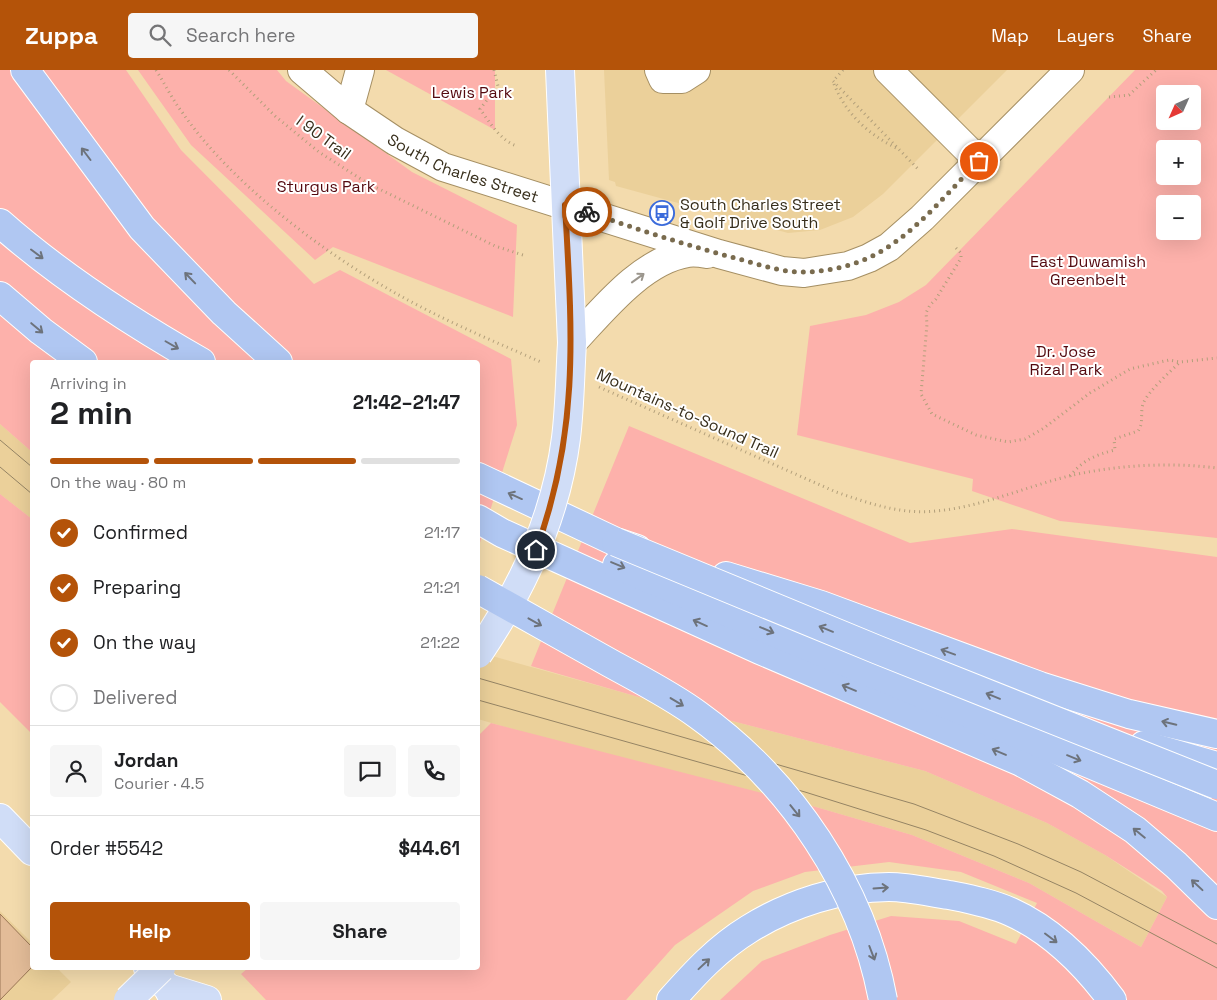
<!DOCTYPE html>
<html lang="en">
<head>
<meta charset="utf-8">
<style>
  :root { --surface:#fff; --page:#f6f6f6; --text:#202124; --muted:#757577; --line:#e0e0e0; --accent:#b45309 }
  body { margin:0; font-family:"Space Grotesk",sans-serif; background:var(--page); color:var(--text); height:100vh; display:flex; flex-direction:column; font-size:19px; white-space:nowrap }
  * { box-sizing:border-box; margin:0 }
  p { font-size:16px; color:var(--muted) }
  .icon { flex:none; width:28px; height:28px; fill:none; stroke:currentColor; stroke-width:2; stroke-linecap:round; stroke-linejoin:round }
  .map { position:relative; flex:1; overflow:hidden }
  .drawer { position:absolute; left:30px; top:290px; width:450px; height:610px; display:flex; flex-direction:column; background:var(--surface); border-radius:5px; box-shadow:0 5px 20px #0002 }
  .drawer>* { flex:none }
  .needle { width:32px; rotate:225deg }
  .tools { position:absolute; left:1156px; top:15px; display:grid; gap:10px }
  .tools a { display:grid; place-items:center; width:45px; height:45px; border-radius:5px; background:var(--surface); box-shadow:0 5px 20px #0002; font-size:25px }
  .pin { position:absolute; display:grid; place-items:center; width:42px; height:42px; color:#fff; margin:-21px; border:2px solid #fff; border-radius:50%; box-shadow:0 1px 5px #0007 }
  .courier { position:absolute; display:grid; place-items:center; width:50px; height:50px; margin:-25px; border:4px solid #b45309; border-radius:50%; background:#fff; color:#222; box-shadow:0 1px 6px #0007 }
  .summary em { font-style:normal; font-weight:700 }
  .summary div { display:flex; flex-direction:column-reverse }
  .summary { display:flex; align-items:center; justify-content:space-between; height:85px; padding:0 20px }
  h1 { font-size:32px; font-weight:700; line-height:38px }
  .bar { display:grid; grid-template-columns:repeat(4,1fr); gap:8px 5px; align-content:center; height:60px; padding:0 20px }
  .bar i { height:6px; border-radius:4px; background:var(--line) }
  .bar .selected { background:var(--accent) }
  .bar p { grid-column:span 4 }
  .line { display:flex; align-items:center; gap:12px; padding:0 20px; border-top:1px solid var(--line) }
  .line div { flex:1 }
  .round { display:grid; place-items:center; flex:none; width:52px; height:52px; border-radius:5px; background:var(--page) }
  ol { padding:0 20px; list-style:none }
  li { display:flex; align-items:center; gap:15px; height:55px }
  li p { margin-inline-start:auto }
  li .icon { padding:5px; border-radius:50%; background:var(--accent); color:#fff; stroke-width:4 }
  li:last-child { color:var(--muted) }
  li i { width:28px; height:28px; border:2px solid var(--line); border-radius:50% }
  .button { display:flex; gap:10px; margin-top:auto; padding:10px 20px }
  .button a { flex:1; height:58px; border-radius:5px; background:var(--accent); color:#fff; font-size:20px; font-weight:700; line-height:58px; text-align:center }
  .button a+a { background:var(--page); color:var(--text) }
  header { display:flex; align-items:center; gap:30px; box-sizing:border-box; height:70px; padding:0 25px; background:var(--accent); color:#fff }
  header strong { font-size:24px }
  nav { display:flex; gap:28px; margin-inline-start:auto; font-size:18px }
  .search { width:350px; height:45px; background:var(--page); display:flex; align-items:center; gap:12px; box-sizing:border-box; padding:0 18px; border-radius:5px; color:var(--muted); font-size:19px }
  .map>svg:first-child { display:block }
  .built { fill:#ebd09a }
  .green { fill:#fdb1ab; fill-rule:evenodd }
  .building { fill:#e3bc98; stroke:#997554 }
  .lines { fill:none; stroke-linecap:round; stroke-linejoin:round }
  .minor-casing { stroke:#a58f63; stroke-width:30 }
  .major-casing { stroke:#fff; stroke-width:30 }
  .highway-casing { stroke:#fff; stroke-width:30 }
  .path { stroke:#b29f7a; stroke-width:3; stroke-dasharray:1 4; stroke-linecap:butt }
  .minor { stroke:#fff; stroke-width:28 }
  .major { stroke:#d0ddf7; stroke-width:28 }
  .highway { stroke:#b0c7f2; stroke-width:28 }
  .tram { stroke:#958464; stroke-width:1 }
  .major-bridge-casing { stroke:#fff; stroke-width:30; stroke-linecap:butt }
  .highway-bridge-casing { stroke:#fff; stroke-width:30; stroke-linecap:butt }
  .major-bridge { stroke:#d0ddf7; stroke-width:28 }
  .highway-bridge { stroke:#b0c7f2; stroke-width:28 }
  .oneway { stroke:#6d737c }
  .oneway2 { stroke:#9b968d }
  .done { stroke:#796b4e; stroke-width:5; stroke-dasharray:0 9 }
  .route { stroke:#b45309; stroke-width:6 }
  .labels { text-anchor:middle; stroke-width:4; stroke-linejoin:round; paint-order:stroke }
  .park-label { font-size:16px; fill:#54090f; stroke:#fff }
  .street-label { font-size:16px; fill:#372e1b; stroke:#fff }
  .poi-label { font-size:16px; fill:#372e1b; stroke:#fff; text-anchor:start }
</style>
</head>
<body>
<header>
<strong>Zuppa</strong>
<div class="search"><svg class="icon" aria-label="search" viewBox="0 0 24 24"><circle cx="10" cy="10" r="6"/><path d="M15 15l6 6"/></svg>Search here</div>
<nav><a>Map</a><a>Layers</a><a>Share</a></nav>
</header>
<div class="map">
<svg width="1217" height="930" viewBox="0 0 1217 930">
  <rect width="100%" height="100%" fill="#f3dbad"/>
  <g class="built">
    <path d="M604,0H1007L883,124L853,147L820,160L788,163L616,116L615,112L609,110Z"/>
    <path d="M0,354L32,382V449L0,424Z"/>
    <path d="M478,582L635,626L925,701L1047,753L1105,785L1167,827L1141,877L1029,813L912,765L816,737L621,691L478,649Z"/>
    <path d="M0,841L32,873V898H57L71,912L52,930H0Z"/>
  </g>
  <g class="green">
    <path d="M0,0H126L181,80L314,214L340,200L511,289L517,355L478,479V292H32V382L0,354Z"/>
    <path d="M138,0H277L286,11L412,102L517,155L513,247L333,177L315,190L191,75Z"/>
    <path d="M386,0H495V60Z"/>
    <path d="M1135,0H1217V468L1060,451L972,421L973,409L797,365L810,256L866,245L899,232L926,215ZM1165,24H1192V51H1165ZM1165,79H1192V106H1165ZM1165,134H1192V161H1165Z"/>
    <path d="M629,356L910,473L1012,459L1217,487V930H720L762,891L830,865L891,846L959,851L1016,874L1037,833L961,802L889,792L805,802L753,821L675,875L626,930H266L241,904L248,898H478V666L491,653L816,737L912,765L1029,813L1141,877L1167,827L1162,821L1105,785L1047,753L925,701L635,626L531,596Z"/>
    <path d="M0,424L32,449V664L0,632Z"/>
  </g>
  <path class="building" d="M0,844L32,877V897L0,930Z"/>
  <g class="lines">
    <defs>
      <g id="minor">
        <path id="s1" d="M302,0L349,40L395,71L443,97L719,184L782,201L804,203L848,196L869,188L889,177L922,148L1070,0"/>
        <path d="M659,0L663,9H682L696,0"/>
        <path d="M888,0L979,91"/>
        <path d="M349,40L360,0"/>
        <path d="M572,273C602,241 642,190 688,183C694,182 701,183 707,184"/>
      </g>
      <g id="major">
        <path d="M560,0L572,273"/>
        <path d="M0,748L32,781"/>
        <path d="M148,898L168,918L174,930"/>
        <path d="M168,918L207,930"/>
      </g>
      <g id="highway">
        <path d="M25,0L142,158L224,243L278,292"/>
        <path d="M0,153C61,207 131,252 201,292"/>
        <path d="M0,226L41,261L83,292"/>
        <path d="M478,407L616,472L637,479"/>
        <path d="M478,449L502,463L760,580L1021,692L1080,724L1135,760L1176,795L1217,835"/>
        <path d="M617,495L766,559L1217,747"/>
        <path d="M726,506L821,535L1040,616L1129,644L1217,664"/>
        <path d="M1144,675L1217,696"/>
        <path d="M671,930C695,903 718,878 749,859C789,834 841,817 889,817C908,817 929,822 949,825C969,829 991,833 1011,842C1051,860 1086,895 1112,930"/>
      </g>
    </defs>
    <use href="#minor" class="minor-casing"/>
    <use href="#major" class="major-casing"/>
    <use href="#highway" class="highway-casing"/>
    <g class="path">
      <path d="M156,0C165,14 172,29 182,42C231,113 322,182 397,224C443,250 493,271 541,292"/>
      <path d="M229,0L275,46L319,82L367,113L495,176L526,186"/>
      <path d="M494,0L498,16L480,39C490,53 501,71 517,76"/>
      <path d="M843,0L833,11L918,99"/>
      <path d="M834,14C846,44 867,63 896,78"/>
      <path d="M1109,27L1129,25L1156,0"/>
      <path d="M956,178L961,183V188L936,229L930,235L926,243L927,254L921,324L932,344L976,365L1008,372L1025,369L1044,358L1090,323L1130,299L1169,290L1180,292L1217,288"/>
      <path d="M599,317L836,422C868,433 901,445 936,441C981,437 1025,417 1069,406C1116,395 1169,392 1217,398"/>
      <path d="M1070,406C1083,390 1095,385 1115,380L1114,369L1138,361C1144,353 1140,343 1143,334C1148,321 1170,302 1180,292"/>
    </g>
    <use href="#minor" class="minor"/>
    <use href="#major" class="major"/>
    <use href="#highway" class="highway"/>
    <g class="tram">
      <path d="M0,370L32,397"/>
      <path d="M0,397L32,424"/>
      <path d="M478,608L914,734L1018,774L1081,802L1217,874"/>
      <path d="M478,630L805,722L926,760L994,786L1076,823L1217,898"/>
    </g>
    <defs>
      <g id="major-bridge">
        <path d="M478,584C523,518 556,447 566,368C570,336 570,304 572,273"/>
        <path d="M128,930L161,898"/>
      </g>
      <g id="highway-bridge">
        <path d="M616,472L878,580L1217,715"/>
        <path d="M478,519C522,544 566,568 610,593C639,609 671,625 698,645C791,712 862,817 883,930"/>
      </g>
    </defs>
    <use href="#major-bridge" class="major-bridge-casing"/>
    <use href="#highway-bridge" class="highway-bridge-casing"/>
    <use href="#major-bridge" class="major-bridge"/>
    <use href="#highway-bridge" class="highway-bridge"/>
  </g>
  <defs><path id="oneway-shaft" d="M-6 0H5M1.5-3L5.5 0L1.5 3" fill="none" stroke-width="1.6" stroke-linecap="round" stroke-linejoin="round" transform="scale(1.25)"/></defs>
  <g class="oneway">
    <use href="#oneway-shaft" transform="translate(86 84) rotate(-127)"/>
    <use href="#oneway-shaft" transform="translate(37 184) rotate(37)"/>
    <use href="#oneway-shaft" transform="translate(190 208) rotate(-134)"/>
    <use href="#oneway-shaft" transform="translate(37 258) rotate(40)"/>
    <use href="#oneway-shaft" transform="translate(172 275) rotate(30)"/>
    <use href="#oneway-shaft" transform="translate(515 426) rotate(-156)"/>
    <use href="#oneway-shaft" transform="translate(618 495) rotate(23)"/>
    <use href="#oneway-shaft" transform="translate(535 552) rotate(29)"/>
    <use href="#oneway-shaft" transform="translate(700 553) rotate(-156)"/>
    <use href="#oneway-shaft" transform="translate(826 559) rotate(-158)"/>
    <use href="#oneway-shaft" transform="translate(767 560) rotate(23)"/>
    <use href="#oneway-shaft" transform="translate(948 582) rotate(-160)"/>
    <use href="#oneway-shaft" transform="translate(849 618) rotate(-157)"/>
    <use href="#oneway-shaft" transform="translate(993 626) rotate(-158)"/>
    <use href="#oneway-shaft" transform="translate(677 632) rotate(31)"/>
    <use href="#oneway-shaft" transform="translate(1169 653) rotate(-167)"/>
    <use href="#oneway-shaft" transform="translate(999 682) rotate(-157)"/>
    <use href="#oneway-shaft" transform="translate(1074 688) rotate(22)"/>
    <use href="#oneway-shaft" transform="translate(795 741) rotate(51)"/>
    <use href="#oneway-shaft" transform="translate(1139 763) rotate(-141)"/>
    <use href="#oneway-shaft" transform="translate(1197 815) rotate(-137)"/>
    <use href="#oneway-shaft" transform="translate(881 818) rotate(-4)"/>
    <use href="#oneway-shaft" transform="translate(1051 868) rotate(37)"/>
    <use href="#oneway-shaft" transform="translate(872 883) rotate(69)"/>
    <use href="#oneway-shaft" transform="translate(704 894) rotate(-43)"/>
  </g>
  <use class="oneway2" href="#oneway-shaft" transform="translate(638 208) rotate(-36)"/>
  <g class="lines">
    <path class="done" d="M587,142C637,159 688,176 739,189C761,195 783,203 806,202C835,201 864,193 888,177C922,155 950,120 979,91"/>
    <path class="route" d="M536,480C580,360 572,259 565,135L587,142"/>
  </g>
  <defs>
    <symbol id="bus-ring" viewBox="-11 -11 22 22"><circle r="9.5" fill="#fff" stroke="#3b6bdb" stroke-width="1.5"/><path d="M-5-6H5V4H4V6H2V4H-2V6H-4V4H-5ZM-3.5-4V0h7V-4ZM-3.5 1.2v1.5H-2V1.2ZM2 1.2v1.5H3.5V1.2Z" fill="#3b6bdb"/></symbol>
  </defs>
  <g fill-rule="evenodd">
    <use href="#bus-ring" x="648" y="129" width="28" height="28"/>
  </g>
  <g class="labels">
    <g class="park-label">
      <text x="472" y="28">Lewis Park</text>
      <text x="326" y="122">Sturgus Park</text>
      <text x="1088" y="197">East Duwamish<tspan x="1088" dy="18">Greenbelt</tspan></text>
      <text x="1066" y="287">Dr. Jose<tspan x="1066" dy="18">Rizal Park</tspan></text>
    </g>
    <g class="street-label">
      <text transform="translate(324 67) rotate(36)" y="6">I 90 Trail</text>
      <text dy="6" stroke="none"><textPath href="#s1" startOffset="191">South Charles Street</textPath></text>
      <text transform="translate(688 343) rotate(24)" y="6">Mountains-to-Sound Trail</text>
    </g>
    <g class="poi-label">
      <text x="680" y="140">South Charles Street<tspan x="680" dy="18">&amp; Golf Drive South</tspan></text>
    </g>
  </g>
</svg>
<div class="tools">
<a><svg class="needle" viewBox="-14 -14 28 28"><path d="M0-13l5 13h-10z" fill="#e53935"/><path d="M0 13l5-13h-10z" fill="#757577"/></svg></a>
<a>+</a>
<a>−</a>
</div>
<div class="pin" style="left:979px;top:91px;background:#ea580c"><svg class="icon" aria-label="bag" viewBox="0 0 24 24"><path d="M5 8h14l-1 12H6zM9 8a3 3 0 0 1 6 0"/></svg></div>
<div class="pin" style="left:536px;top:480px;background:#1f2937"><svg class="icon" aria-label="home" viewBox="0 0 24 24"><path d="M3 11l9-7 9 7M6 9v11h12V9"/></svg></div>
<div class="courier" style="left:587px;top:142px"><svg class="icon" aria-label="bike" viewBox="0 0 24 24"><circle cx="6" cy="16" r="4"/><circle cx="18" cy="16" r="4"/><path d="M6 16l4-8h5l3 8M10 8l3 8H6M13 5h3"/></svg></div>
<section class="drawer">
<div class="summary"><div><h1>2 min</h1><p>Arriving in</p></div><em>21:42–21:47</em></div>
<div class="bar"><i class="selected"></i><i class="selected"></i><i class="selected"></i><i></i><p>On the way · 80 m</p></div>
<ol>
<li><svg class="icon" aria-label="check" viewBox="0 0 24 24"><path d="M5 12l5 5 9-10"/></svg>Confirmed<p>21:17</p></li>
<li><svg class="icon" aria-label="check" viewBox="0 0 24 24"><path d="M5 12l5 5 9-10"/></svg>Preparing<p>21:21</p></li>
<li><svg class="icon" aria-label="check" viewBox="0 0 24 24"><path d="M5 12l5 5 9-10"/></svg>On the way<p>21:22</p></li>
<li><i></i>Delivered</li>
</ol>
<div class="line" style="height:90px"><a class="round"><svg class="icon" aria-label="person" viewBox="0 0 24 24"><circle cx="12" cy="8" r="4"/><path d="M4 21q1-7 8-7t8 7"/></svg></a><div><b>Jordan</b><p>Courier · 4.5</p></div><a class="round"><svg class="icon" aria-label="chat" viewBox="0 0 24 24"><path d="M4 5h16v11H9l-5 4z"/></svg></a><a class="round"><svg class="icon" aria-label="phone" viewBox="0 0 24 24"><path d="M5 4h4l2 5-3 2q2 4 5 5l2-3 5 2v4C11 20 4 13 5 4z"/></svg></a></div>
<div class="line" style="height:65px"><div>Order #5542</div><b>$44.61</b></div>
<div class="button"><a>Help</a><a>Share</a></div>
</section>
</div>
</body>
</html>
